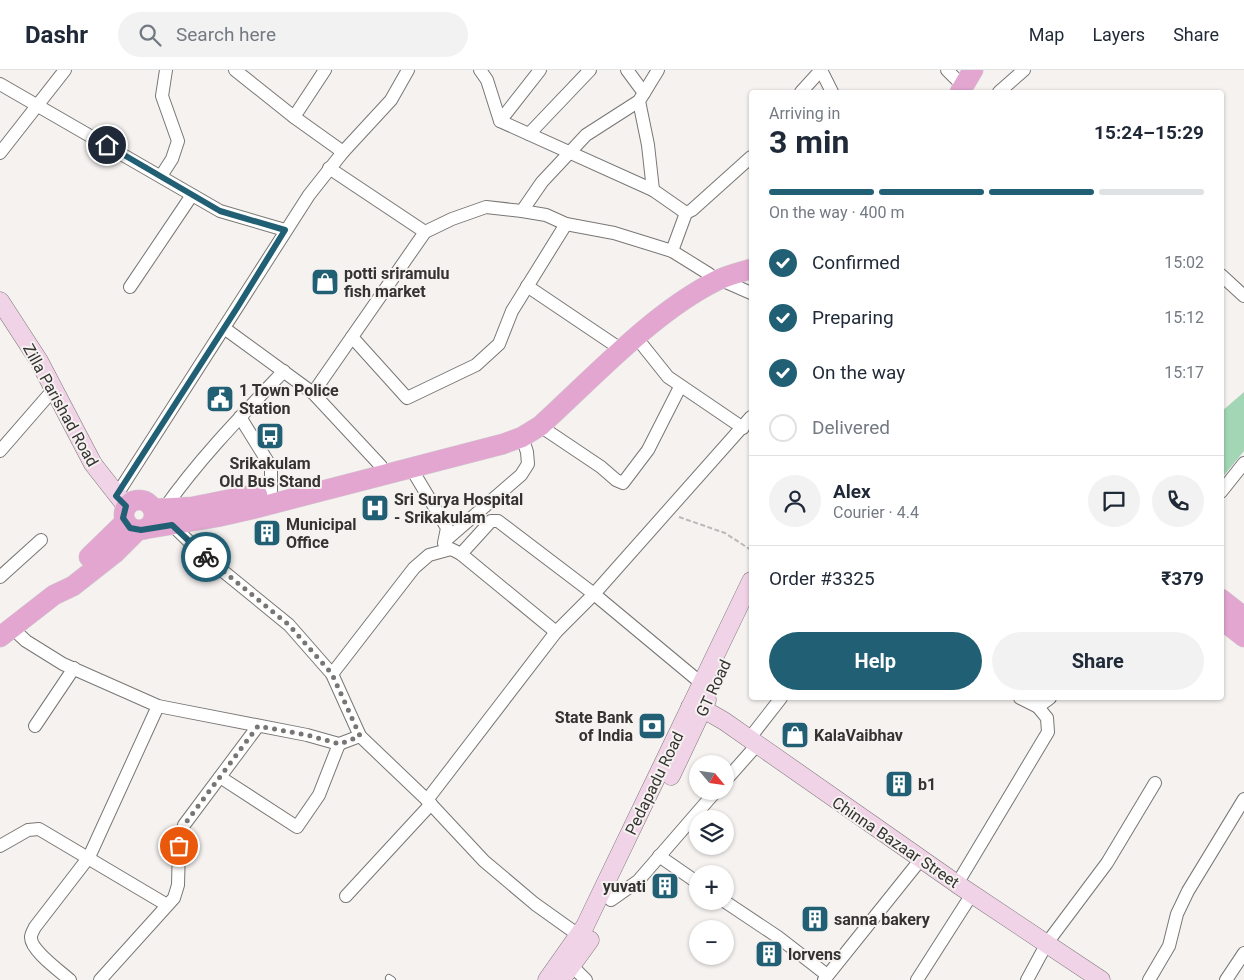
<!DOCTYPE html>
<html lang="en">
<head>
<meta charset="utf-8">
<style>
  :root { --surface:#fff; --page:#f2f2f3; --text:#1f2937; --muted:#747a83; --line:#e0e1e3; --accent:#215f75 }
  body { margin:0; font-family:Roboto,sans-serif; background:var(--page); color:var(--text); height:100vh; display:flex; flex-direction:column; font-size:19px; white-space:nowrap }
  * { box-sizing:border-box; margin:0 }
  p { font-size:16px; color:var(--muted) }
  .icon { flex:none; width:28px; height:28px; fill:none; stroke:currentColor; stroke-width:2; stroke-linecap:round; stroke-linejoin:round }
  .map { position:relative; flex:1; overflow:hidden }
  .details { position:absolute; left:749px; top:20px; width:475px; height:610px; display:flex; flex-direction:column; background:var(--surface); border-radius:5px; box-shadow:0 1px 4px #0004 }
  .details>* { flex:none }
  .needle { width:32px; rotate:119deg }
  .fabs { position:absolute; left:689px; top:685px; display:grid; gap:10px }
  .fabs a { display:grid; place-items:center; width:45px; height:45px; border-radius:50%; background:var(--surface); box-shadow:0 1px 4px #0004; font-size:25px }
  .pin { position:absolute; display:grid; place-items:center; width:42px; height:42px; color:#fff; margin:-21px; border:2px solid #fff; border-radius:50%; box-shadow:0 1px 5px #0007 }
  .courier { position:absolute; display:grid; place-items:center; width:50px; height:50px; margin:-25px; border:4px solid #215f75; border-radius:50%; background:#fff; color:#222; box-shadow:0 1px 6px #0007 }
  .overview em { font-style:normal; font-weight:700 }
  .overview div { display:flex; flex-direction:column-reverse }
  .overview { display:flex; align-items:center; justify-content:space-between; height:85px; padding:0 20px }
  h1 { font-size:32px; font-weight:700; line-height:38px }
  .bar { display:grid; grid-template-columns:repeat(4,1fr); gap:8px 5px; align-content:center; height:60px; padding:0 20px }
  .bar i { height:6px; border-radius:4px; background:var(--line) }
  .bar .current { background:var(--accent) }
  .bar p { grid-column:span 4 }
  .line { display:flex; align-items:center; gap:12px; padding:0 20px; border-top:1px solid var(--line) }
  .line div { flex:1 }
  .round { display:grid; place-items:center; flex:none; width:52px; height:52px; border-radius:26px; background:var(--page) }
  ol { padding:0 20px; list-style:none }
  li { display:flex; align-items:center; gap:15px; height:55px }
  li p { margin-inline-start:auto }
  li .icon { padding:5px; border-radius:50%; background:var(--accent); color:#fff; stroke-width:4 }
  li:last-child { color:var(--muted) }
  li i { width:28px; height:28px; border:2px solid var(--line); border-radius:50% }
  .primary-button { display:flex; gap:10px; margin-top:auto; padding:10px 20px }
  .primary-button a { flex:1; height:58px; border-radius:30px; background:var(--accent); color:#fff; font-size:20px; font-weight:700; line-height:58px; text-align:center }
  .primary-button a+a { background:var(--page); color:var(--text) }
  header { display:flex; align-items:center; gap:30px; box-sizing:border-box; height:70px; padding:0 25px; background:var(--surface); border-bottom:1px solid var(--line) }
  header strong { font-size:24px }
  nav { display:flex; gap:28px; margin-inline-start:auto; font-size:18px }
  .search { width:350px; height:45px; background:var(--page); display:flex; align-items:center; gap:12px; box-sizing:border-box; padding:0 18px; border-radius:28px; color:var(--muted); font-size:19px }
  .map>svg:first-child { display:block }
  .green { fill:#a3d6b5 }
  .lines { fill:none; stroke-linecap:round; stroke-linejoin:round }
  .lane-casing { stroke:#797775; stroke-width:8 }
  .street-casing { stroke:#797775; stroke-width:14 }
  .secondary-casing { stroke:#797775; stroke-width:19 }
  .primary-casing { stroke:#cecece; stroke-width:21 }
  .path { stroke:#bbb8b7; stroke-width:2; stroke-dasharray:5 2.5; stroke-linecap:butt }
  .lane { stroke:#fff; stroke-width:6 }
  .street { stroke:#fff; stroke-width:12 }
  .secondary { stroke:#f1d3e7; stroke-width:18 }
  .primary { stroke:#e3a6d0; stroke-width:20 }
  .done { stroke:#787674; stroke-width:5; stroke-dasharray:0 9 }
  .route { stroke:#215f75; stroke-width:6 }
  .labels { text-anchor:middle; stroke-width:4; stroke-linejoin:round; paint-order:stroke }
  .poi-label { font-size:16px; font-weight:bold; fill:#343332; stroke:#f5f2f0; text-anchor:start }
  .street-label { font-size:16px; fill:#343332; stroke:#f5f2f0 }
</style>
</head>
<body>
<header>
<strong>Dashr</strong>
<div class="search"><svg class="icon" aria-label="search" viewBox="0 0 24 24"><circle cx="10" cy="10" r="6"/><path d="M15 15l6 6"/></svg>Search here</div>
<nav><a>Map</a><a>Layers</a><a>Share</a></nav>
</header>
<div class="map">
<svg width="1244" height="910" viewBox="0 0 1244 910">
  <rect width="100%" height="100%" fill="#f5f2f0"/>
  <path class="green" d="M1244,322V381L1221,409V342Z"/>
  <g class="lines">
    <defs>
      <path id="lane" d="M389,908L392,910"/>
      <g id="street">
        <path d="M235,0L294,47L343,82"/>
        <path d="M480,0L487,10L500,51"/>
        <path d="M540,0L500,51L653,120L686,143"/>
        <path d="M627,0L644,23"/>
        <path d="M821,0L832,22"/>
        <path d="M947,0L963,16"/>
        <path d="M0,14L220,141L285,160"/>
        <path d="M801,22L821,0"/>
        <path d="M999,22L1024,0"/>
        <path d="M294,47L325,0"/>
        <path d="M529,64L590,0"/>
        <path d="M0,83L65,0"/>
        <path d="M329,98L425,162"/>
        <path d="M161,106L172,89L178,71L162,26L166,0"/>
        <path d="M653,120L648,75L639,31L658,0"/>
        <path d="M522,141L542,112L586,65L639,31"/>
        <path d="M672,181L686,143L692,140L751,87"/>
        <path d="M1221,205L1244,226"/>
        <path d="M719,209L751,223"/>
        <path d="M527,216L622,280"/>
        <path d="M130,217L192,125"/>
        <path d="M224,258L313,323L381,396"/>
        <path d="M352,267L407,328L476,295L499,274L512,241L566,154"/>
        <path d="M636,267L668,307L743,358"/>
        <path d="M313,323L425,162L452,149L486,137L522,141L546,145L566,154L614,163L672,181L709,204"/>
        <path d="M240,347L271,397V421"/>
        <path d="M540,356L601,397L616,410L623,413L648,380L680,317"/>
        <path d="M0,381L53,320"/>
        <path d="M411,398L447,458L444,473"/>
        <path d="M1221,422L1244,393"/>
        <path d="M116,426L309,125L343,82L391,30L408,0"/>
        <path d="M164,439C199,389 242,345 284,301"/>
        <path d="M172,455L202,484L289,555L332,604L360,666L427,730L484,791L535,834L584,869"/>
        <path d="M446,470L521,405L528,394L527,382L522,367"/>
        <path d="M461,484L491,451H498L594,524L701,613"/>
        <path d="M0,507L41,470"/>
        <path d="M12,558L26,571L63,594L158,636L307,665L339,674L360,666"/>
        <path d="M332,604L414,498L429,485L451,479L461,484L556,562L594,524L751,347"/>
        <path d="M1020,628L1038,637L1050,628"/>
        <path d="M35,656L74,598"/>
        <path d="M749,669L781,628"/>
        <path d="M220,707L297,757L319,725L339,674"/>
        <path d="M725,711L756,676"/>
        <path d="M427,730L556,562"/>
        <path d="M0,776L28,760L39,759L167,835"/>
        <path d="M659,786L698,813"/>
        <path d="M957,814L1048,662L1047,648L1038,637"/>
        <path d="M346,826L431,734"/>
        <path d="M611,830L638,811L716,721"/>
        <path d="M724,831L778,867L827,905"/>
        <path d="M572,896L586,910"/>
        <path d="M70,910C61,902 30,880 31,867C31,864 34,859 35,857L89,787L158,636"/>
        <path d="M100,910L174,828L178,815L179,776L184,755L258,656"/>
        <path d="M824,910L921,789"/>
        <path d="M917,910L972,824"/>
        <path d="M1027,910L1047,873L1107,793L1155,713"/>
        <path d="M1149,910L1169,876L1177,844L1188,821L1244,729"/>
        <path d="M1226,910L1244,883"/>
      </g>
      <g id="secondary">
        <path d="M0,231L39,291L93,394L126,436"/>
        <path d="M690,637L703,639L724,651L957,814L1101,910"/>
        <path d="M671,706L707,630"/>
        <path d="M547,910L585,856L751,511"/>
        <path d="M561,910L590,870"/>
      </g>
      <g id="primary">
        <path d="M960,22L973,0"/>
        <circle cx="139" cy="445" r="15"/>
        <path d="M153,439L192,437L257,424"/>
        <path d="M145,459L217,447L252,439L503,374L522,367L540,356C593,308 654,241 718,210C728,205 741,202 751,199"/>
        <path d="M89,487L125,452"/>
        <path d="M1221,529L1244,547"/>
        <path d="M1221,549L1244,567"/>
        <path d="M0,567L54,525L73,516L115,483L137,461"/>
      </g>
    </defs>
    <use href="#lane" class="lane-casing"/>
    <use href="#street" class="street-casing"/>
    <use href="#secondary" class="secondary-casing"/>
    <use href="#primary" class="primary-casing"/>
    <path class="path" d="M679,447L725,463L751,480"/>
    <use href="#lane" class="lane"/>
    <use href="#street" class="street"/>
    <use href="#secondary" class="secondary"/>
    <use href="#primary" class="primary"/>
  </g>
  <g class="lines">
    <path class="done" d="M179,776L184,755L258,656L307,665L340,674L360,666L332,604L289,555L206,487"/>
    <path class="route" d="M107,75L220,141L285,160L237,238L116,426L126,436L123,448L130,458L141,460L172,455L206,487"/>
  </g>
  <defs>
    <symbol id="shop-square" viewBox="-11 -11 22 22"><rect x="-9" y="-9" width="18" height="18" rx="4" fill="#215f75" stroke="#f5f2f0"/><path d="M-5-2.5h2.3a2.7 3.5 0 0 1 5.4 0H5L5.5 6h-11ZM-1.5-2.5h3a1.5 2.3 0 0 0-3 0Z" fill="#fff"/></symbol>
    <symbol id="civic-square" viewBox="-11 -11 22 22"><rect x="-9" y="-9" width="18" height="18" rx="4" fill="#215f75" stroke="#f5f2f0"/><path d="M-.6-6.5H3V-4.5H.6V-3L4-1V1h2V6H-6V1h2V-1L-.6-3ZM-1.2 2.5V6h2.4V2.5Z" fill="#fff"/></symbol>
    <symbol id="bus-square" viewBox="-11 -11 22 22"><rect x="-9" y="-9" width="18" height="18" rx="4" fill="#215f75" stroke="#f5f2f0"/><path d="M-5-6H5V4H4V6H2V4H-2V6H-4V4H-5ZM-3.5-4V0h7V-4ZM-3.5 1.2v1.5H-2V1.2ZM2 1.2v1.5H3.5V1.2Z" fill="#fff"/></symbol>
    <symbol id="hospital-square" viewBox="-11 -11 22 22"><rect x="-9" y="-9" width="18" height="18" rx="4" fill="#215f75" stroke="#f5f2f0"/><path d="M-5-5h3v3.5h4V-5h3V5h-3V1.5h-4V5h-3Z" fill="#fff"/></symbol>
    <symbol id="building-square" viewBox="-11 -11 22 22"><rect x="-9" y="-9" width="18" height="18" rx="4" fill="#215f75" stroke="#f5f2f0"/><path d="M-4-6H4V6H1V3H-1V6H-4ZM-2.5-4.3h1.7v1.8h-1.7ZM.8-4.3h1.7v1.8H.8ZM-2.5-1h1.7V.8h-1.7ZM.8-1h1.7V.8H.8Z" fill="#fff"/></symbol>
    <symbol id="bank-square" viewBox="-11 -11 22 22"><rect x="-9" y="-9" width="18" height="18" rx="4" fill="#215f75" stroke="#f5f2f0"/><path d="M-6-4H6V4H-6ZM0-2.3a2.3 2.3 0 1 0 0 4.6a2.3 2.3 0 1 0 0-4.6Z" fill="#fff"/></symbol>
  </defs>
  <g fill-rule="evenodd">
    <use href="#shop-square" x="309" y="196" width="32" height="32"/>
    <use href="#civic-square" x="204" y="313" width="32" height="32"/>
    <use href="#bus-square" x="254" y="350" width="32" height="32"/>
    <use href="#hospital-square" x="359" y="422" width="32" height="32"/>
    <use href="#building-square" x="251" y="447" width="32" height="32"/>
    <use href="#bank-square" x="636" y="640" width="32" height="32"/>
    <use href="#shop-square" x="779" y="649" width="32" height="32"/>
    <use href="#building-square" x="883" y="698" width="32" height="32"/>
    <use href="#building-square" x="649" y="800" width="32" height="32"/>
    <use href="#building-square" x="799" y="833" width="32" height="32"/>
    <use href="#building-square" x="753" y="868" width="32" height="32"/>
  </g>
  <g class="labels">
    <g class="poi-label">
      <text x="344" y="209">potti sriramulu<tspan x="344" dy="18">fish market</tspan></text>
      <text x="239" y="326">1 Town Police<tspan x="239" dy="18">Station</tspan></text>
      <text x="270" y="399" text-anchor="middle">Srikakulam<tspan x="270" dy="18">Old Bus Stand</tspan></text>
      <text x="394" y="435">Sri Surya Hospital<tspan x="394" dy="18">- Srikakulam</tspan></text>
      <text x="286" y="460">Municipal<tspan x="286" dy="18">Office</tspan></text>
      <text x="633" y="653" text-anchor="end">State Bank<tspan x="633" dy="18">of India</tspan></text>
      <text x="814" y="671">KalaVaibhav</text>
      <text x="918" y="720">b1</text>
      <text x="646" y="822" text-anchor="end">yuvati</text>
      <text x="834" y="855">sanna bakery</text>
      <text x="788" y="890">lorvens</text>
    </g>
    <g class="street-label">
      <text transform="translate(61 335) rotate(61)" y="6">Zilla Parishad Road</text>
      <text transform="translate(713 618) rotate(-65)" y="6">GT Road</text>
      <text transform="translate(654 713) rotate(-64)" y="6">Pedapadu Road</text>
      <text transform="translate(896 772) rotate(34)" y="6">Chinna Bazaar Street</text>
    </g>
  </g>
</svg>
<div class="fabs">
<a><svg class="needle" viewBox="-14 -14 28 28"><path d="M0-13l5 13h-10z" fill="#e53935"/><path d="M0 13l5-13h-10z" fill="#747a83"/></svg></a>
<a><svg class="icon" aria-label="layers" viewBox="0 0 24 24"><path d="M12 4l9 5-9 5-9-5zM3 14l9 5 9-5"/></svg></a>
<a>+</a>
<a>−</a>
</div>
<div class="pin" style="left:179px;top:776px;background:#ea580c"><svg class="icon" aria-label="bag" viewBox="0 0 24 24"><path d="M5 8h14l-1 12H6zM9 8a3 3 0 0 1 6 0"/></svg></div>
<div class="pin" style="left:107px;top:75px;background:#1f2937"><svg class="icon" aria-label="home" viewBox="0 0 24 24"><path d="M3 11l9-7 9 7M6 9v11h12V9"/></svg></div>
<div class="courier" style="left:206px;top:487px"><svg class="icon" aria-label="bike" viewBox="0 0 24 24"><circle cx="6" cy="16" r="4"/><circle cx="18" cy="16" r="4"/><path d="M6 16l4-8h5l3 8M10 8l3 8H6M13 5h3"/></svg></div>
<section class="details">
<div class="overview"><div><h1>3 min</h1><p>Arriving in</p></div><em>15:24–15:29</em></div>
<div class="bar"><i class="current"></i><i class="current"></i><i class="current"></i><i></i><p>On the way · 400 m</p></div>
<ol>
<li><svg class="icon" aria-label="check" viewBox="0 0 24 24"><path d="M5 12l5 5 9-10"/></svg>Confirmed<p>15:02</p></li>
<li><svg class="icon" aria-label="check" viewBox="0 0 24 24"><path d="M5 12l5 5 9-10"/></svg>Preparing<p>15:12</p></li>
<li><svg class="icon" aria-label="check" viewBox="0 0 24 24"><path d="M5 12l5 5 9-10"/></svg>On the way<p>15:17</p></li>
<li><i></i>Delivered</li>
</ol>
<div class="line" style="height:90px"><a class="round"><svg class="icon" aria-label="person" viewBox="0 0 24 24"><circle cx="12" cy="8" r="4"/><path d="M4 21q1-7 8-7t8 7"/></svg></a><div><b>Alex</b><p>Courier · 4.4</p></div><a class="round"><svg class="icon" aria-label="chat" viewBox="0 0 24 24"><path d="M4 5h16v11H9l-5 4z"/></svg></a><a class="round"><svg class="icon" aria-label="phone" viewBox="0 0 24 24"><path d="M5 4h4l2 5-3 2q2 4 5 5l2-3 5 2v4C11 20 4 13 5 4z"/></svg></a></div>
<div class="line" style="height:65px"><div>Order #3325</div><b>₹379</b></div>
<div class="primary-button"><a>Help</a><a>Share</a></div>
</section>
</div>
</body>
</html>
